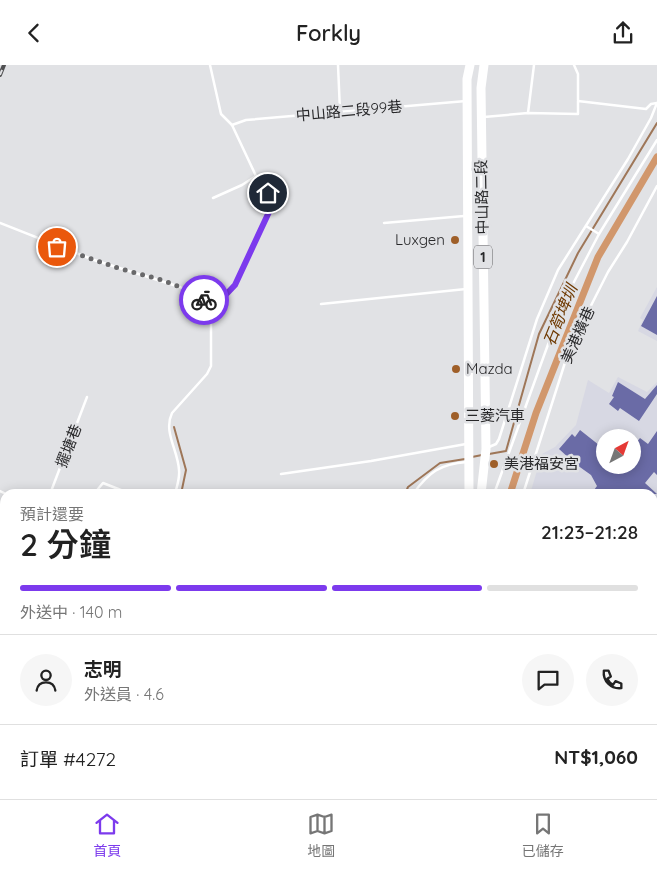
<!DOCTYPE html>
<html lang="zh-TW">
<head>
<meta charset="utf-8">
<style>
  :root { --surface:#fff; --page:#f6f6f6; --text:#222; --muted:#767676; --line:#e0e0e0; --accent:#7c3aed }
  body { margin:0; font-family:Quicksand,"Noto Sans TC",sans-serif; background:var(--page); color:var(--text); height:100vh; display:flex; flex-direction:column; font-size:19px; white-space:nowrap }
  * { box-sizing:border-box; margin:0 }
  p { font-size:16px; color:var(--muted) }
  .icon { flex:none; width:28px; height:28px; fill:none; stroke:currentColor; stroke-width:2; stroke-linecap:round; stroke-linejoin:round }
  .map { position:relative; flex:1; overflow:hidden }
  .drawer { position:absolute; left:0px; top:424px; width:658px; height:311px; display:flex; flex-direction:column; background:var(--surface); border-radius:15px 15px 0 0; box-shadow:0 2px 12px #0003 }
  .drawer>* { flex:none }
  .needle { width:32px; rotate:41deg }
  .fabs { position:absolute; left:596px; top:364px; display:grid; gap:10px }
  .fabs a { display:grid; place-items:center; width:45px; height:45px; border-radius:50%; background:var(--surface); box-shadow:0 2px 12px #0003; font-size:25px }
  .pin { position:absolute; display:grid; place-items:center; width:42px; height:42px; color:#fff; margin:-21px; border:2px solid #fff; border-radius:50%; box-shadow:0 1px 5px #0007 }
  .courier { position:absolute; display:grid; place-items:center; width:50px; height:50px; margin:-25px; border:4px solid #7c3aed; border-radius:50%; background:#fff; color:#222; box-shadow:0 1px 6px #0007 }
  .head em { font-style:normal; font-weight:600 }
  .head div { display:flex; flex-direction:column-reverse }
  .head { display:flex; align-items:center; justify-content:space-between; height:85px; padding:0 20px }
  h1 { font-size:32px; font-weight:600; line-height:38px }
  .bar { display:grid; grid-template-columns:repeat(4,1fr); gap:8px 5px; align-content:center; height:60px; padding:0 20px }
  .bar i { height:6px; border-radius:4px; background:var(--line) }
  .bar .current { background:var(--accent) }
  .bar p { grid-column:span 4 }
  .line { display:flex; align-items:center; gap:12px; padding:0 20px; border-top:1px solid var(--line) }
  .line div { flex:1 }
  .round { display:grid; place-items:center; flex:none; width:52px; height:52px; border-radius:26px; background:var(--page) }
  header { display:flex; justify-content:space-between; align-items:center; height:65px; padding:0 20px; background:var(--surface); font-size:22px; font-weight:600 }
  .tab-bar { display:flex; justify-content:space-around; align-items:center; height:70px; border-top:1px solid var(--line); background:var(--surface); font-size:14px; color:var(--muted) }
  .tab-bar a { display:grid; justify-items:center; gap:2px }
  .tab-bar .current { color:var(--accent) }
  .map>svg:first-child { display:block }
  .built { fill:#d7d8e3; fill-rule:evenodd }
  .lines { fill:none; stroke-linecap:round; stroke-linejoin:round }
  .stream { stroke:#9e7658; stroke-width:2 }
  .canal { stroke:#d1976c; stroke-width:7 }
  .building { fill:#6a6ba6 }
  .service { stroke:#fff; stroke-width:2.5 }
  .minor { stroke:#fff; stroke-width:5.5 }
  .tertiary { stroke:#fff; stroke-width:7 }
  .primary { stroke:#fff; stroke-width:9 }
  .rail-casing { stroke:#505052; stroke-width:4 }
  .rail { stroke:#e1e2e5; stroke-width:2; stroke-dasharray:5.5; stroke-linecap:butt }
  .done { stroke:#69696b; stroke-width:5; stroke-dasharray:0 9 }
  .route { stroke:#7c3aed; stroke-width:6 }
  .poi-dot { fill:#9f5f29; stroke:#e1e2e5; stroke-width:2 }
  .labels { text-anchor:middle; stroke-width:5; stroke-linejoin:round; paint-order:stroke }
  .shield { fill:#e1e2e5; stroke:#606062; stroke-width:1 }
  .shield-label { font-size:14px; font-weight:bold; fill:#28282a }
  .street-label { font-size:15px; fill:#28282a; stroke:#e1e2e5 }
  .poi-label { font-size:15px; fill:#28282a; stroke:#e1e2e5; text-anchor:start }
  .water-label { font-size:16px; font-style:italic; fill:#6e3901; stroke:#e1e2e5 }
</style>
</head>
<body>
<header><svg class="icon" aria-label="back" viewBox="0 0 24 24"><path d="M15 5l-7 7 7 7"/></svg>Forkly<svg class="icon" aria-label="share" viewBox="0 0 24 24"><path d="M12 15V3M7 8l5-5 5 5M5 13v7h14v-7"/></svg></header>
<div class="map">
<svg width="657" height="734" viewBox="0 0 657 734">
  <rect width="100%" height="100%" fill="#e1e2e5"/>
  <g class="built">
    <path d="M657,222V276L638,266L643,255L640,253Z"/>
    <path d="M618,312L647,327L657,317V567L653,570L652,429H530L542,389L555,382L576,360L588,315L609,328ZM605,372H632V400H605Z"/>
  </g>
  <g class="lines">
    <g class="stream">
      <path d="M174,362L186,405L181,429"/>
      <path d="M489,389L506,386L539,269L578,188L657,58"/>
      <path d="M472,392L482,390"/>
      <path d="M405,429L408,422L440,398L465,394"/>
      <path d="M0,694L5,689"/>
    </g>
    <g class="canal">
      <path d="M510,429L536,348L598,192L657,92"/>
      <path d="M413,734L414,730"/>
    </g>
  </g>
  <g class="building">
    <path d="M657,231V270L641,261Z"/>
    <path d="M618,317L645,334L657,320V329L639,356L620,343L618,346L609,339L614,332L612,331Z"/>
    <path d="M580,365L604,384L598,392L605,397V400H608L614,405L618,400H632V383L640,373L648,379L657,366V410L654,407L645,418L657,429H591L597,421L591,410L577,400L575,403L568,397L570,394L559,384L572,369L575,372Z"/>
  </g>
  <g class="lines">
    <g class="service">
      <path d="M338,0L340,46"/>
      <path d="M574,0L578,9V35"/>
      <path d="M528,48L534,0"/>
      <path d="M484,52L528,48L578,49V36L646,44L651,39L657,38"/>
      <path d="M232,60L246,55L466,36"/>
      <path d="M213,133L242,120L256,111"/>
      <path d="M0,158L94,195L180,222L214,241"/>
      <path d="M384,158L464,151"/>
      <path d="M586,161L599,169"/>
      <path d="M321,239L466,224"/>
      <path d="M489,382L496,379L499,374L537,254L558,205L628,94L651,53L657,38"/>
      <path d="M281,409L371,396L466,379"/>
      <path d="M0,426L6,429"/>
      <path d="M50,429L87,332"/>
      <path d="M94,429L103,418L131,429"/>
      <path d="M175,429C177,421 180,413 179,405C178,385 163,367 172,348L207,309L211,301V253L215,242L235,220L272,139L268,128L256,111L232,60L221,49L210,0"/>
      <path d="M413,429C429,407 440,399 467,397"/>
      <path d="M494,429L563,238L599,169L657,75"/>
      <path d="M523,429L570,282L608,207L627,177L657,121"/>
      <path d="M0,651L5,644"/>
      <path d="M652,662L657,666"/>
      <path d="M0,687L5,684"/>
      <path d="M181,730L182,734"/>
      <path d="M293,730V734"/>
      <path d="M564,730L568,734"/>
      <path d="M405,734V730"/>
    </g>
    <path class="minor" d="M432,734V730"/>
    <g class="tertiary">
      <path d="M652,589L657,584"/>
      <path d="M481,730L490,734"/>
      <path d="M520,734L524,730"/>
    </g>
    <g class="primary">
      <path d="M469,429L467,14L470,0"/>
      <path d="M481,429L486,384L481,23L484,0"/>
      <path d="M371,734L372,730"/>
      <path d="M382,734L383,730"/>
    </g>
    <defs>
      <path id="rail" d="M0,10L4,0"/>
    </defs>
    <use href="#rail" class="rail-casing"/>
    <use href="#rail" class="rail"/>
  </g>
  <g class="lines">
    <path class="done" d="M57,182L121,204L162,215L180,222L204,235"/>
    <path class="route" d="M204,235L214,242L235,220L269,147L272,139L268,128"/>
  </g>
  <g class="poi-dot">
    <circle cx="455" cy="175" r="5"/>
    <circle cx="456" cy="304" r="5"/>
    <circle cx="455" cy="351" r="5"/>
    <circle cx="494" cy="399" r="5"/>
  </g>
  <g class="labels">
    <rect class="shield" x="474" y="180.5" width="18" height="23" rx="4"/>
    <g class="shield-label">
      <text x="483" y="197">1</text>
    </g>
    <g class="street-label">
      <text transform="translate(349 46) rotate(-5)" y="5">中山路二段99巷</text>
      <text transform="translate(482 132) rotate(-91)" y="5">中山路二段</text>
      <text transform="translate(578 270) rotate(-66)" y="5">美港橫巷</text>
      <text transform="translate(69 381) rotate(-69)" y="5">擺塘巷</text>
    </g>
    <g class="poi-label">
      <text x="445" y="180" text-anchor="end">Luxgen</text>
      <text x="466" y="309">Mazda</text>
      <text x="465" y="356">三菱汽車</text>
      <text x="504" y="404">美港福安宮</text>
    </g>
    <g class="water-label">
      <text transform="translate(560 250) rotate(-68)" y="6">石筍埤圳</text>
    </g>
  </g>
</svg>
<div class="fabs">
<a><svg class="needle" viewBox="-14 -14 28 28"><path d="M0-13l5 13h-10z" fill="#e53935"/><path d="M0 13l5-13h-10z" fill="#767676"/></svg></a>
</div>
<div class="pin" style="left:57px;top:182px;background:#ea580c"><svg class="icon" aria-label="bag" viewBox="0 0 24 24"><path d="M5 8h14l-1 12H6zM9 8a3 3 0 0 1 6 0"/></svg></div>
<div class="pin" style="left:268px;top:128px;background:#1f2937"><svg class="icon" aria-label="home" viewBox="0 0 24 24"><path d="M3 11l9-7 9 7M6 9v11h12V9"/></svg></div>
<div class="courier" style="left:204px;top:235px"><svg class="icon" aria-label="bike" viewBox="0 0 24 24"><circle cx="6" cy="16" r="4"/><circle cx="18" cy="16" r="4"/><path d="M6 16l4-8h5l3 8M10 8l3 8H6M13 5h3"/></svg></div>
<section class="drawer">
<div class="head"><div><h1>2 分鐘</h1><p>預計還要</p></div><em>21:23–21:28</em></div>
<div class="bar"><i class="current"></i><i class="current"></i><i class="current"></i><i></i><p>外送中 · 140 m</p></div>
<div class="line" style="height:90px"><a class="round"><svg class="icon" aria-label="person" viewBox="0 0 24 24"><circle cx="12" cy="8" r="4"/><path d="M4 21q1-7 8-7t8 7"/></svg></a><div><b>志明</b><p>外送員 · 4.6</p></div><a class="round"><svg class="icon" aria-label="chat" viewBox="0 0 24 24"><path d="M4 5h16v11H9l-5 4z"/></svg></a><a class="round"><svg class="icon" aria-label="phone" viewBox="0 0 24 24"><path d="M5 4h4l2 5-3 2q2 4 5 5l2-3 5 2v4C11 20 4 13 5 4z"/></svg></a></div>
<div class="line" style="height:65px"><div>訂單 #4272</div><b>NT$1,060</b></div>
</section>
</div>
<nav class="tab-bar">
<a class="current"><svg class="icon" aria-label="home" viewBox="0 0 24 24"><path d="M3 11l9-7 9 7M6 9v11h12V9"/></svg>首頁</a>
<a><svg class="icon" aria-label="map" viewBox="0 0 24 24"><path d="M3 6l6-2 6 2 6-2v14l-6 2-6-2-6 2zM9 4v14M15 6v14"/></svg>地圖</a>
<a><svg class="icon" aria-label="saved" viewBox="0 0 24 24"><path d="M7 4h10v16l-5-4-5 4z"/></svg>已儲存</a>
</nav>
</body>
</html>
